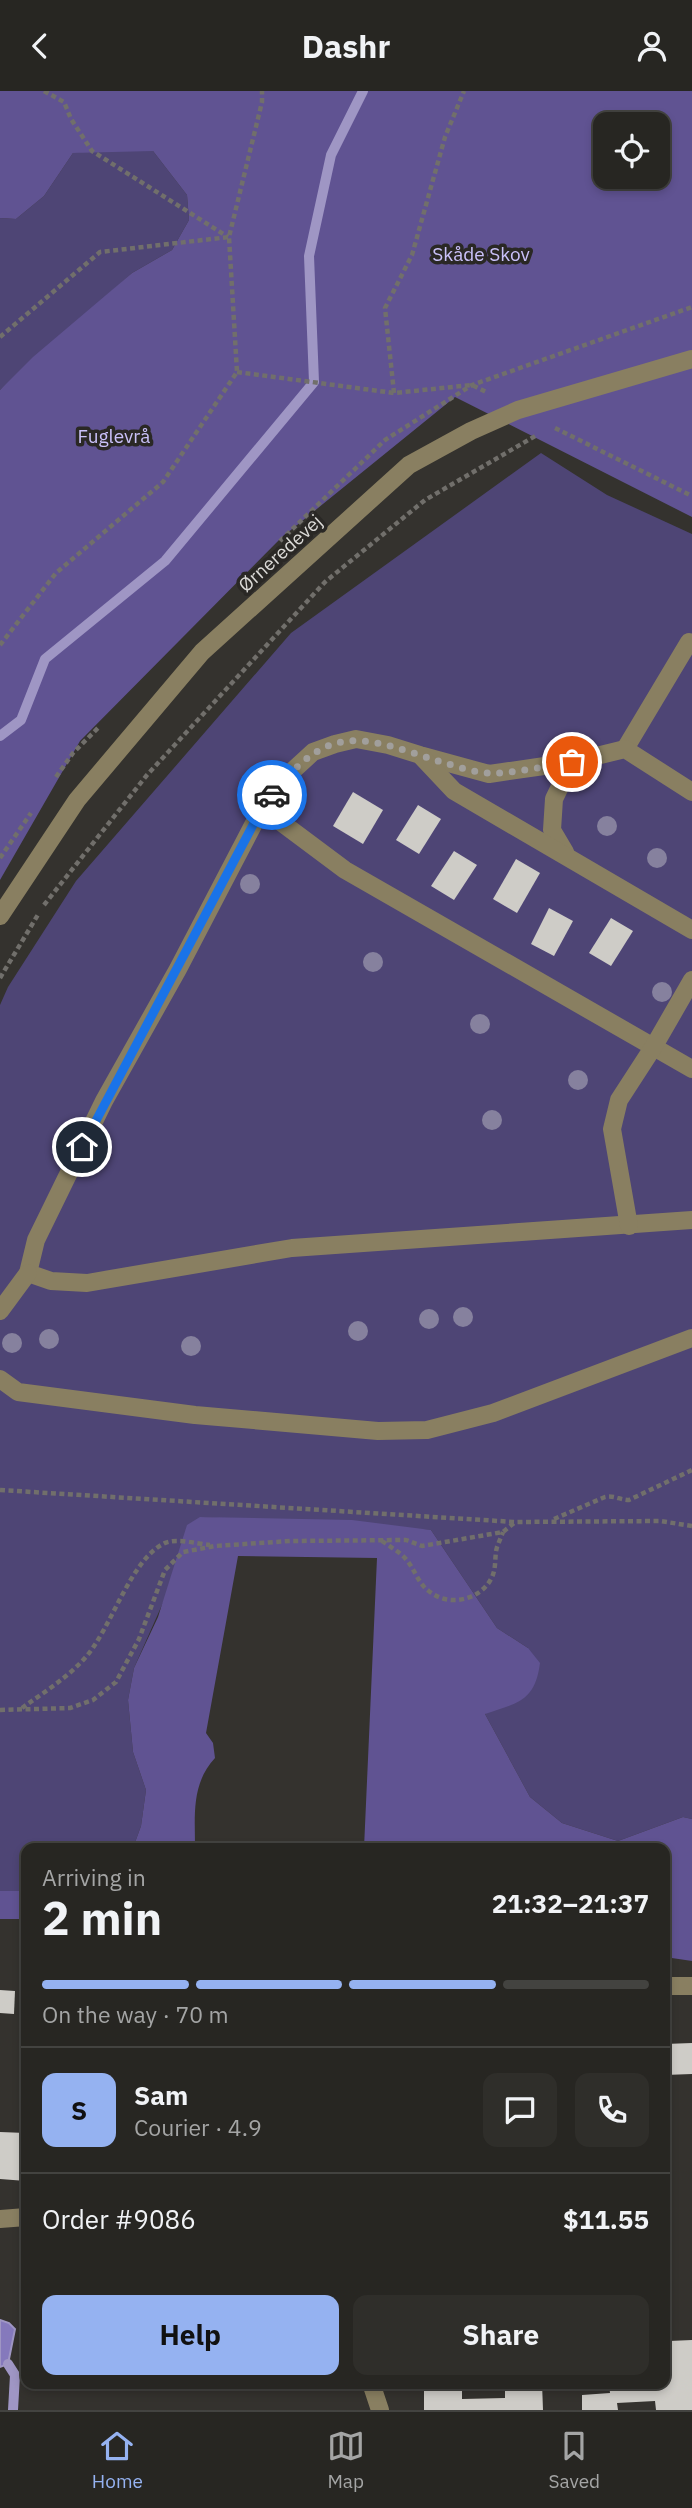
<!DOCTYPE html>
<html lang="en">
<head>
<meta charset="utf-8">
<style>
  :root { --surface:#272622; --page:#2f2e2a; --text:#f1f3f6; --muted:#a4a5a5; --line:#434340; --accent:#95b2f1 }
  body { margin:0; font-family:"IBM Plex Sans",sans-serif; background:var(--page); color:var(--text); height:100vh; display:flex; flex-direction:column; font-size:26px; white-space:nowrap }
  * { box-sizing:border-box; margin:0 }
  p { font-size:23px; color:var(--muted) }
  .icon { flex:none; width:38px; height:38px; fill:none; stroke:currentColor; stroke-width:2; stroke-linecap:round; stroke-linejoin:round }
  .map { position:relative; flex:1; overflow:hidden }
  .drawer { position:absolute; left:21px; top:1752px; width:649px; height:546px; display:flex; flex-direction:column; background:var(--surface); border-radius:14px; box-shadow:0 4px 10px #0003,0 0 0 2px var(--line) }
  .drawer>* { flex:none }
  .controls { position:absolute; left:593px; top:21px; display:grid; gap:14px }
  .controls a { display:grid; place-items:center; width:77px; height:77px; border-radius:14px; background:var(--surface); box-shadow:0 4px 10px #0003,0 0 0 2px var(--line); font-size:35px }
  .pin { position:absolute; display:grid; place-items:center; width:60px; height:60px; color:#fff; margin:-30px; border:4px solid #fff; border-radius:50%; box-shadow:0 2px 7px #0007 }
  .courier { position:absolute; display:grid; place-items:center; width:70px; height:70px; margin:-35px; border:5px solid #1a73e8; border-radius:50%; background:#fff; color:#222; box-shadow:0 2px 9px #0007 }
  .overview em { font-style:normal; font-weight:700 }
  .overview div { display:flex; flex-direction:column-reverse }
  .overview { display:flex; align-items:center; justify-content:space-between; height:119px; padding:0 21px }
  h1 { font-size:46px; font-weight:700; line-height:52px }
  .bar { display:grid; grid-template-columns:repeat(4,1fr); gap:10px 7px; align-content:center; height:84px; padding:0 21px }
  .bar i { height:9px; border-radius:5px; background:var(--line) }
  .bar .current { background:var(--accent) }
  .bar p { grid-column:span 4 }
  .line { display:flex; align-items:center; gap:18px; padding:0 21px; border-top:2px solid var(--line) }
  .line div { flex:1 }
  .round { display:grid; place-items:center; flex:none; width:74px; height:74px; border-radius:14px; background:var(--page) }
  .cta { display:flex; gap:14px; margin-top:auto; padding:14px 21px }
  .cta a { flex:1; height:80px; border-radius:14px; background:var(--accent); color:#111; font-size:28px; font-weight:700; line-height:80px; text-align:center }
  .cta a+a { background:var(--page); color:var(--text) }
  header { display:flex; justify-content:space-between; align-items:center; height:91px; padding:0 21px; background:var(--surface); font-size:32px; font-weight:700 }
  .dock { display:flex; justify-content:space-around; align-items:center; height:98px; border-top:2px solid var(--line); background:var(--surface); font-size:19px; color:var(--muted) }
  .dock a { display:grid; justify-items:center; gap:4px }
  .dock .current { color:var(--accent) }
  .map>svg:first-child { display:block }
  .green { fill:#4e4575 }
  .forest { fill:#605392; fill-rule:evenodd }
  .water { fill:#8579bc; stroke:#9f96c4; stroke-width:2 }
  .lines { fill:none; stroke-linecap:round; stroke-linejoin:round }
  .stream { stroke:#9f96c4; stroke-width:10 }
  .building { fill:#ceccc7 }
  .path { stroke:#716f6b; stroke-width:4.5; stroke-dasharray:5 3.5; stroke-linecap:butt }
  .minor { stroke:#897f61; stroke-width:18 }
  .tree { fill:#86819e }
  .done { stroke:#a19f9c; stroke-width:7; stroke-dasharray:0 12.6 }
  .route { stroke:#1a73e8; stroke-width:9 }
  .labels { text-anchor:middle; stroke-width:7; stroke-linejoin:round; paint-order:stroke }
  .park-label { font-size:19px; fill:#cac1f9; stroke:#2a2825 }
  .street-label { font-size:19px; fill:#dbdad7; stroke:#2a2825 }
</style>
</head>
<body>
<header><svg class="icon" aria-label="back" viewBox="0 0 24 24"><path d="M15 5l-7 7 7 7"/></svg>Dashr<svg class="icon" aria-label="person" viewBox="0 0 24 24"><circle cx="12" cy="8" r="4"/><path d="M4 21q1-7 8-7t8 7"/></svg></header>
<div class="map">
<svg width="692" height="2319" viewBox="0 0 692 2319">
  <rect width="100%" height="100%" fill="#34322e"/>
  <g class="green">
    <path d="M120,57L153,60L187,104L189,129L172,159L132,182L0,299V127L16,128L44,105L73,62Z"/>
    <path d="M541,362L607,404L692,443V1728L683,1726L618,1750L562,1732L530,1706L485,1623L528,1557L497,1537L431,1439L201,1426L134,1577L128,1609L133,1661L146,1699L141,1735L133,1757H26V1800H0V914L8,896L76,790L291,542Z"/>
  </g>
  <g class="forest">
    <path d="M0,0H692V426L455,306L281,447L80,650L0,789V299L33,266L132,182L172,159L189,129L187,104L153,60L73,62L44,105L16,128L0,127ZM606,33H658V86H606Z"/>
    <path d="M200,1426L352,1429L431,1439L497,1537L528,1557L540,1572C535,1611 517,1612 485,1623L530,1706L562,1732L618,1750L683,1726L692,1728V1870L665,1866V1757H364L377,1467L238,1465L206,1642L213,1652L215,1667C191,1693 195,1724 195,1757H133L141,1735L146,1699L133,1661L128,1609L134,1577L158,1526L187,1434Z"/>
    <rect x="0" y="1800" width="26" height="28"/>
  </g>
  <path class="water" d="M0,2229L9,2232L15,2238L8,2273L0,2276Z"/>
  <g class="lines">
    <g class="stream">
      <path d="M0,645L21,629L45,568L165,470L314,291L309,165L331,64L363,0"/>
      <path d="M8,2273L15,2284L13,2319"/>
    </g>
  </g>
  <g class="building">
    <path d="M353,701L383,719L363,753L333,735Z"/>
    <path d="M418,714L441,728L419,763L396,749Z"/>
    <path d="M454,760L477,774L454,809L431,795Z"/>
    <path d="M516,768L540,782L517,822L493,808Z"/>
    <path d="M549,817L573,830L554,865L531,853Z"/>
    <path d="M611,827L633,840L611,875L589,862Z"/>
    <path d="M0,1899L15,1900L14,1923L0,1922Z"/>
    <path d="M692,1952V1983L665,1984V1953Z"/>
    <path d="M0,2041L26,2042V2090L0,2088Z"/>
    <path d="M665,2243H669V2250L692,2249V2319H656L655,2310L617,2312L618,2319H582V2304L610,2302L609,2292H665Z"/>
    <path d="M424,2292H462V2308L505,2307V2292H542L543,2319H424Z"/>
  </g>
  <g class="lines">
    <g class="path">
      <path d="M44,0L64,11L71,28L92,60L228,146"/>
      <path d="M0,246L100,161L229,146"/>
      <path d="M237,281L394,302L472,294L488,302"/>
      <path d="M394,302L385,217L412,164L445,46L464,0"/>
      <path d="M555,337L692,405"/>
      <path d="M280,450L385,349L472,294L692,216"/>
      <path d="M0,554L56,482L163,391L237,281L229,146L262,11V0"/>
      <path d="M56,686L73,662L98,637"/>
      <path d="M0,767L31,722"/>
      <path d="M44,814L147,684L325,491L425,409L537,344"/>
      <path d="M0,887L39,822"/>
      <path d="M0,1399L515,1431L660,1430L692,1435"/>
      <path d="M554,1428L605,1406C614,1404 620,1409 629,1409L692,1379"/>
      <path d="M382,1450C389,1455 398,1460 404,1466C415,1477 417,1492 430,1501C449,1516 480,1509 491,1488C497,1477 494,1467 497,1456C499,1451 501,1446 503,1441"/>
      <path d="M22,1617C43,1602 67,1587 85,1567C111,1538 130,1470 163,1453C175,1446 197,1453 210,1454"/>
      <path d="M0,1619L70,1617L93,1609L116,1591L139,1548L165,1479L183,1461L215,1455L290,1450L406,1449L422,1455L503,1441L514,1432"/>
    </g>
    <g class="minor">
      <path d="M625,658L689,551"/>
      <path d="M423,665L489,683L572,671L625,658L692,701"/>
      <path d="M262,717L178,878L104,1010L36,1149L28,1182L51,1190L87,1192L292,1157L692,1129"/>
      <path d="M565,761L552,739L554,708L572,671"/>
      <path d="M0,825L77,709L202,561L409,374L471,340L518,319L692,268"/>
      <path d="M692,839L454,700L420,664L388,654L356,648L335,653L313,661L287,685L262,717L345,779L692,978"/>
      <path d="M629,1135L612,1038L619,1009L654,955L692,889"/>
      <path d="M0,1220L28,1182"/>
      <path d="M0,1288L18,1301L195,1324L378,1340L427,1339L493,1322L692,1247"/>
      <path d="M665,1895H692"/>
      <path d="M0,2128L26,2126"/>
      <path d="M371,2292L380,2319"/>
    </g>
  </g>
  <g class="tree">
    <circle cx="607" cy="735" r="10"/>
    <circle cx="657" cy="767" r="10"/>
    <circle cx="250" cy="793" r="10"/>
    <circle cx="373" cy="871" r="10"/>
    <circle cx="662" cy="901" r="10"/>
    <circle cx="480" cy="933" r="10"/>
    <circle cx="578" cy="989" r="10"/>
    <circle cx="492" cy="1029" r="10"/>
    <circle cx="463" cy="1226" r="10"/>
    <circle cx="429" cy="1228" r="10"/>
    <circle cx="358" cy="1240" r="10"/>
    <circle cx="49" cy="1248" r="10"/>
    <circle cx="12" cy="1252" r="10"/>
    <circle cx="191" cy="1255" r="10"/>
  </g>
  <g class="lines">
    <path class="done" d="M272,704C330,630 361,645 441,671C456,675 472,681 488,682C507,684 550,674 572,671"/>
    <path class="route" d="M82,1056L262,717L272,704"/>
  </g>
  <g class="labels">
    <g class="park-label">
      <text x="481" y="170">Skåde Skov</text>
      <text x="114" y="352">Fuglevrå</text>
    </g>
    <g class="street-label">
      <text transform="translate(280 462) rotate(-42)" y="7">Ørneredevej</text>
    </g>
  </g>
</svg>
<div class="controls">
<a><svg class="icon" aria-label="locate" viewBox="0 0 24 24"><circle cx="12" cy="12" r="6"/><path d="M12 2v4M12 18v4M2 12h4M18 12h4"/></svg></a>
</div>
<div class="pin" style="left:572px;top:671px;background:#ea580c"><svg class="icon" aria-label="bag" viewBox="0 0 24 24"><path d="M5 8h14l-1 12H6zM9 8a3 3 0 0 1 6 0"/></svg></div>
<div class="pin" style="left:82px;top:1056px;background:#1f2937"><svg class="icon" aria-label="home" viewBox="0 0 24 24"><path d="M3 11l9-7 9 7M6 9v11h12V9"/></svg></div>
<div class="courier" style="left:272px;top:704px"><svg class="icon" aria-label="car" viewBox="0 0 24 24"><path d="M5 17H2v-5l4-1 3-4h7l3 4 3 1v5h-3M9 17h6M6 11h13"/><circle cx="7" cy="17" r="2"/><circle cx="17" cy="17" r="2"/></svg></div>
<section class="drawer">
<div class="overview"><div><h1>2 min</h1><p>Arriving in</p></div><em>21:32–21:37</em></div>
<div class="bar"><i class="current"></i><i class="current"></i><i class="current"></i><i></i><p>On the way · 70 m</p></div>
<div class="line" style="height:126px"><b class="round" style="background:var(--accent);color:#111">S</b><div><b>Sam</b><p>Courier · 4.9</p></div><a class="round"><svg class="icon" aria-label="chat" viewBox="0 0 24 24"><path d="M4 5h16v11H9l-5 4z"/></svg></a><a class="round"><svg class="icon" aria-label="phone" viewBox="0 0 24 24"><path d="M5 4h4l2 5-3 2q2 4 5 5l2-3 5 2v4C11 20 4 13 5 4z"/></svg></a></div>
<div class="line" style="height:91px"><div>Order #9086</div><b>$11.55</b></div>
<div class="cta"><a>Help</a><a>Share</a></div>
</section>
</div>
<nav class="dock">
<a class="current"><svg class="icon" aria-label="home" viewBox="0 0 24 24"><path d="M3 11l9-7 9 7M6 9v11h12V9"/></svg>Home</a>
<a><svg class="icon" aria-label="map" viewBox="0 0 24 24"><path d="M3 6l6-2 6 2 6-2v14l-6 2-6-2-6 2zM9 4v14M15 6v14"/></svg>Map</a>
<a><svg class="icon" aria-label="saved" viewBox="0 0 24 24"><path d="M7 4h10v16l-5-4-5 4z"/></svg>Saved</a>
</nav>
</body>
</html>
